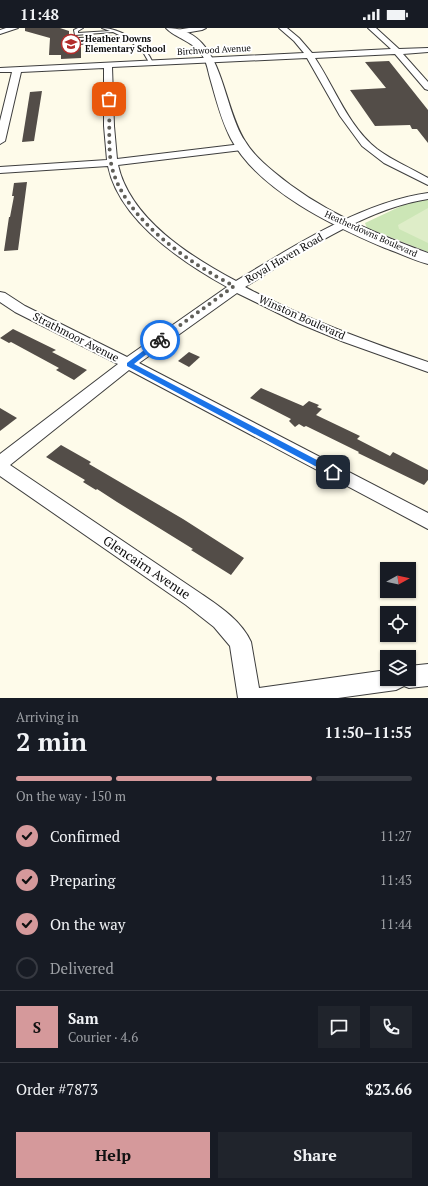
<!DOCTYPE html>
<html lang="en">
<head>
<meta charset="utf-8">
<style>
  :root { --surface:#171b24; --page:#20242c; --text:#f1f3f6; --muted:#9ea1a6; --line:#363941; --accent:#d5999b }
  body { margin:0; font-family:"PT Serif",serif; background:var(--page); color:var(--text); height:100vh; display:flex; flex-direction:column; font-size:15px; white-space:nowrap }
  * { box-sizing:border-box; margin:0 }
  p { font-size:13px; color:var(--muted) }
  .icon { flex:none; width:22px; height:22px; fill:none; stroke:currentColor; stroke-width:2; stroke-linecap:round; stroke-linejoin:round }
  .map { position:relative; height:670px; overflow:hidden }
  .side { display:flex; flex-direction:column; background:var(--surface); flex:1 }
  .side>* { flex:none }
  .needle { width:26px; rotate:82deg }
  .buttons { position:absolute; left:380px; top:534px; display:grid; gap:8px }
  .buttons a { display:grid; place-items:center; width:36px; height:36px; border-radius:0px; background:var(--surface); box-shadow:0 1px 3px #0004; font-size:20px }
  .pin { position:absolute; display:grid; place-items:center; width:34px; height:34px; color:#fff; margin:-17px; border-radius:8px; box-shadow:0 2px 6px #0006 }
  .courier { position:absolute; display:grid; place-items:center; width:40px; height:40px; margin:-20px; border:3px solid #1a73e8; border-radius:50%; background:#fff; color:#222; box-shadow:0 1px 5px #0007 }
  .headline em { font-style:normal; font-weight:700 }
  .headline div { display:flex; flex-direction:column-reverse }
  .headline { display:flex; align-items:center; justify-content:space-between; height:68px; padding:0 16px }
  h1 { font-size:26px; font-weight:700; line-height:30px }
  .bar { display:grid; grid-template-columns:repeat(4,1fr); gap:6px 4px; align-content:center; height:48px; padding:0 16px }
  .bar i { height:5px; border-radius:3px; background:var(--line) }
  .bar .selected { background:var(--accent) }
  .bar p { grid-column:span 4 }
  .line { display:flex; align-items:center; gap:10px; padding:0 16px; border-top:1px solid var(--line) }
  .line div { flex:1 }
  .round { display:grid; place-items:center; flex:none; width:42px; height:42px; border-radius:0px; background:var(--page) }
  ol { padding:0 16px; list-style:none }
  li { display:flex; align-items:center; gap:12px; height:44px }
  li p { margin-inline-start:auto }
  li .icon { padding:4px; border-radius:50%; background:var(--accent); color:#111; stroke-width:4 }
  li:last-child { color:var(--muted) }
  li i { width:22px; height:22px; border:2px solid var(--line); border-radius:50% }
  .primary-button { display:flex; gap:8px; margin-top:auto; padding:8px 16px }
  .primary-button a { flex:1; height:46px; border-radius:0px; background:var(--accent); color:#111; font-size:16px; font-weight:700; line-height:46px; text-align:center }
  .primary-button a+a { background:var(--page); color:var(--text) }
  .status { display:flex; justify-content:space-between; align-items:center; height:28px; padding:0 20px; background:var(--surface); direction:ltr }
  .status svg { height:11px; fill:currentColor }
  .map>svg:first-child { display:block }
  .green { fill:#cce6b6 }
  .pitch { fill:#deedc8 }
  .building { fill:#534d48 }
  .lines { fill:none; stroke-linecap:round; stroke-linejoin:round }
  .service-casing { stroke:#3e3e3e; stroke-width:2 }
  .minor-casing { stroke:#3e3e3e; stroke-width:2 }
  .tertiary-casing { stroke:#3e3e3e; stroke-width:2 }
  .service { fill:#fff; fill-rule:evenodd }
  .minor { fill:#fff; fill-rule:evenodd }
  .tertiary { fill:#fff; fill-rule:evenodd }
  .route { fill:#1a73e8 }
  .done { stroke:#605f59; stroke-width:4; stroke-dasharray:0 7.2 }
  .labels { text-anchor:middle; stroke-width:4; stroke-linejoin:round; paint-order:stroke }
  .far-poi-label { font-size:9px; font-weight:bold; fill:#0b0b0b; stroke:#fff; text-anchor:start }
  .far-street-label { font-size:9px; fill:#0b0b0b; stroke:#fff }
  .street-label { font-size:11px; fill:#0b0b0b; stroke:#fff }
  .near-street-label { font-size:13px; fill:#0b0b0b; stroke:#fff }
</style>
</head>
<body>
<div class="status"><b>11:48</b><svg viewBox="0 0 49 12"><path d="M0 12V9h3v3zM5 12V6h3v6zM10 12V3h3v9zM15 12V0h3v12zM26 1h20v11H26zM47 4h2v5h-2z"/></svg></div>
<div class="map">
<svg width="428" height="670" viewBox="0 0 428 670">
  <rect width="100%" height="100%" fill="#fefbea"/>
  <path class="green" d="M416,171H428V224L367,200L365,195Z"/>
  <path class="pitch" d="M428,180V215L399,201L398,197Z"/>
  <g class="building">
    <path d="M25,0H60L69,3V20L81,19V30L61,31V27H49L50,10L25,3Z"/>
    <path d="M389,33L428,82V115L417,101H412L410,97L375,98L350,62L386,60L365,34Z"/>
    <path d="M42,63L34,113L22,114L30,64Z"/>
    <path d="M27,154L18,222L4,223L9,189H10L14,168H12L14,155Z"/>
    <path d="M13,301L56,322L52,324L87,342L74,352L56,342L59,340L11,314L9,315L0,310Z"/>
    <path d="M189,324L200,329L189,339L178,333Z"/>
    <path d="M261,360L303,378L309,373L319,377L317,379L322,381L316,387L360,408L357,411L390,428L393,424L428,442V452L424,457L358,425L359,424L306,398L304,399L299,396L295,399L289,393L291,391L250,370Z"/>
    <path d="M0,380L17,390L0,403Z"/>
    <path d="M61,417L91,434L89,436L183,491L244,530L231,547L191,522L193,521L117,474L97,461L96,462L83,454L85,452L46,429Z"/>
  </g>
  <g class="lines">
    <defs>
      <path id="service" d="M78,0H83L78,3V5L110,3L102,0C121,0 146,17 153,35L150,36L143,24L130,13L78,16L77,11L79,10L121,8L113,4L75,7L74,2ZM124,10L127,11L81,14V12Z"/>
      <g id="minor">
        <path d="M6,0H18L0,6V2Z"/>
        <path d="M189,0H206L202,2L179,6L175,4L176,2Z"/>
        <path d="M279,0H287L299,10L312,25L391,21L368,0H376L399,21L428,20V24L403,26L428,54V62L425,61L395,26L315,30C335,60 348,98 377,121C393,133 411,140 428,150V157L384,135L362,118L340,88L307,30L112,39L114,98L117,131L242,116L247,119L242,122L118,137C130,191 191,229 236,253C292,219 362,174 428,165V171C367,180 298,226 245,259C303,290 366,313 428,334V344L344,314L298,295L237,265L139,335L428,485V501L129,342L10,437L200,565C219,578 241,592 251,614L259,660L387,642V651H409V638L428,636V658L409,660L404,658L396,662L338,670H238L230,618L214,599L186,577L0,448V426L118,336L15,284L0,274V264L5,265L25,278L127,329L227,259C182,234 119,192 108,138L0,145V139L107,132L104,98V40L21,44L5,113L0,116V93L12,44H0V40L304,25L294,13Z"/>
      </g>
      <path id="tertiary" d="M166,0C224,0 221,77 245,113C252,125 263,135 274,144C319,182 373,205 428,225V236C413,232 399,225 385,220C333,198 258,162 231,111C221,92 216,71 210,50C208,43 207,34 202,27C193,13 175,10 166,0Z"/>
    </defs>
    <use href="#service" class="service-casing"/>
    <use href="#minor" class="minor-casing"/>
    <use href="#tertiary" class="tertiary-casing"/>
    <use href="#service" class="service"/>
    <use href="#minor" class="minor"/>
    <use href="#tertiary" class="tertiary"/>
  </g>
  <path class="route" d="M160,310L162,311V314L134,336L336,442V446H330L127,338V335Z"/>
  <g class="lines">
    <path class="done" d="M109,71C110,90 108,117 111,135C121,189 189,235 234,258L160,312"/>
  </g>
  <defs>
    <symbol id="school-ring" viewBox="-11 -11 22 22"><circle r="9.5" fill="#fff" stroke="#b32c2b" stroke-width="1.5"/><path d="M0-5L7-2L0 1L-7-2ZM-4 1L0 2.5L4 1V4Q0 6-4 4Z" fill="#b32c2b"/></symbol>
  </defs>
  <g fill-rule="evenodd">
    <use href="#school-ring" x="60" y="5" width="22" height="22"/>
  </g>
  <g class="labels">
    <g class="far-poi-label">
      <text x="85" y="14">Heather Downs<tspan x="85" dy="10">Elementary School</tspan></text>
    </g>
    <g class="far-street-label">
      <text transform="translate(214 22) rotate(-3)" y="3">Birchwood Avenue</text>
      <text transform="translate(371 206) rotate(24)" y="3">Heatherdowns Boulevard</text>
    </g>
    <g class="street-label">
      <text transform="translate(284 230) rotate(-30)" y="4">Royal Haven Road</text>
      <text transform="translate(302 289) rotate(24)" y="4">Winston Boulevard</text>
      <text transform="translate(76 309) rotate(27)" y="4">Strathmoor Avenue</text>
    </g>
    <g class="near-street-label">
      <text transform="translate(147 539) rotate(34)" y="5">Glencairn Avenue</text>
    </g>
  </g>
</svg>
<div class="buttons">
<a><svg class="needle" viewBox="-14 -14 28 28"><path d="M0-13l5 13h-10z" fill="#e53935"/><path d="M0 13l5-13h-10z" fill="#9ea1a6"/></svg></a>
<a><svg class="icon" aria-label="locate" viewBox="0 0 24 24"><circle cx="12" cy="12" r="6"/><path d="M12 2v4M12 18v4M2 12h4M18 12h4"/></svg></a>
<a><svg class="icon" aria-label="layers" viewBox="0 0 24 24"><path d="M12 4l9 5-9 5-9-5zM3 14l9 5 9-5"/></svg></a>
</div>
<div class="pin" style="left:109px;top:71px;background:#ea580c"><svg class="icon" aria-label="bag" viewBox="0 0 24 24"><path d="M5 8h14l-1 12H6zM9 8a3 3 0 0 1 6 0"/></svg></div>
<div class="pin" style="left:333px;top:444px;background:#1f2937"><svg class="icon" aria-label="home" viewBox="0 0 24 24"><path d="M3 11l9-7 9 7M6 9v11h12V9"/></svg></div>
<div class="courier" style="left:160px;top:312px"><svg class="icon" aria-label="bike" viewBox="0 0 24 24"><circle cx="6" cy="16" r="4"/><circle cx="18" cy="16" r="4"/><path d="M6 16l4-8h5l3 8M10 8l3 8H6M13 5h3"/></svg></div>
</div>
<section class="side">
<div class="headline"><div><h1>2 min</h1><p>Arriving in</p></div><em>11:50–11:55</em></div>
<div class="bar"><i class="selected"></i><i class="selected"></i><i class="selected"></i><i></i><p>On the way · 150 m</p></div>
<ol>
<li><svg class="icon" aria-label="check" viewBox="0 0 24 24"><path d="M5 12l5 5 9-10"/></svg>Confirmed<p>11:27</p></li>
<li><svg class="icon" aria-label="check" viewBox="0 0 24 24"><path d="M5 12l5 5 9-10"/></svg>Preparing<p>11:43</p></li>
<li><svg class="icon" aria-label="check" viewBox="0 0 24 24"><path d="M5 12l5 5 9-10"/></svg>On the way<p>11:44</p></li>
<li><i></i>Delivered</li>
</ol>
<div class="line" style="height:72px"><b class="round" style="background:var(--accent);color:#111">S</b><div><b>Sam</b><p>Courier · 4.6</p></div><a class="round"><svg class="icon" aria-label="chat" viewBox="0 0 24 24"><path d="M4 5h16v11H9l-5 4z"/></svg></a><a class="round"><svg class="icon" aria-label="phone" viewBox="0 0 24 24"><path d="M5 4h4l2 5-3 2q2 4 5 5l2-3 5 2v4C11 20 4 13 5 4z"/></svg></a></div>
<div class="line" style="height:52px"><div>Order #7873</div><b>$23.66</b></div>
<div class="primary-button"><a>Help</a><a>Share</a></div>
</section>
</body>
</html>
